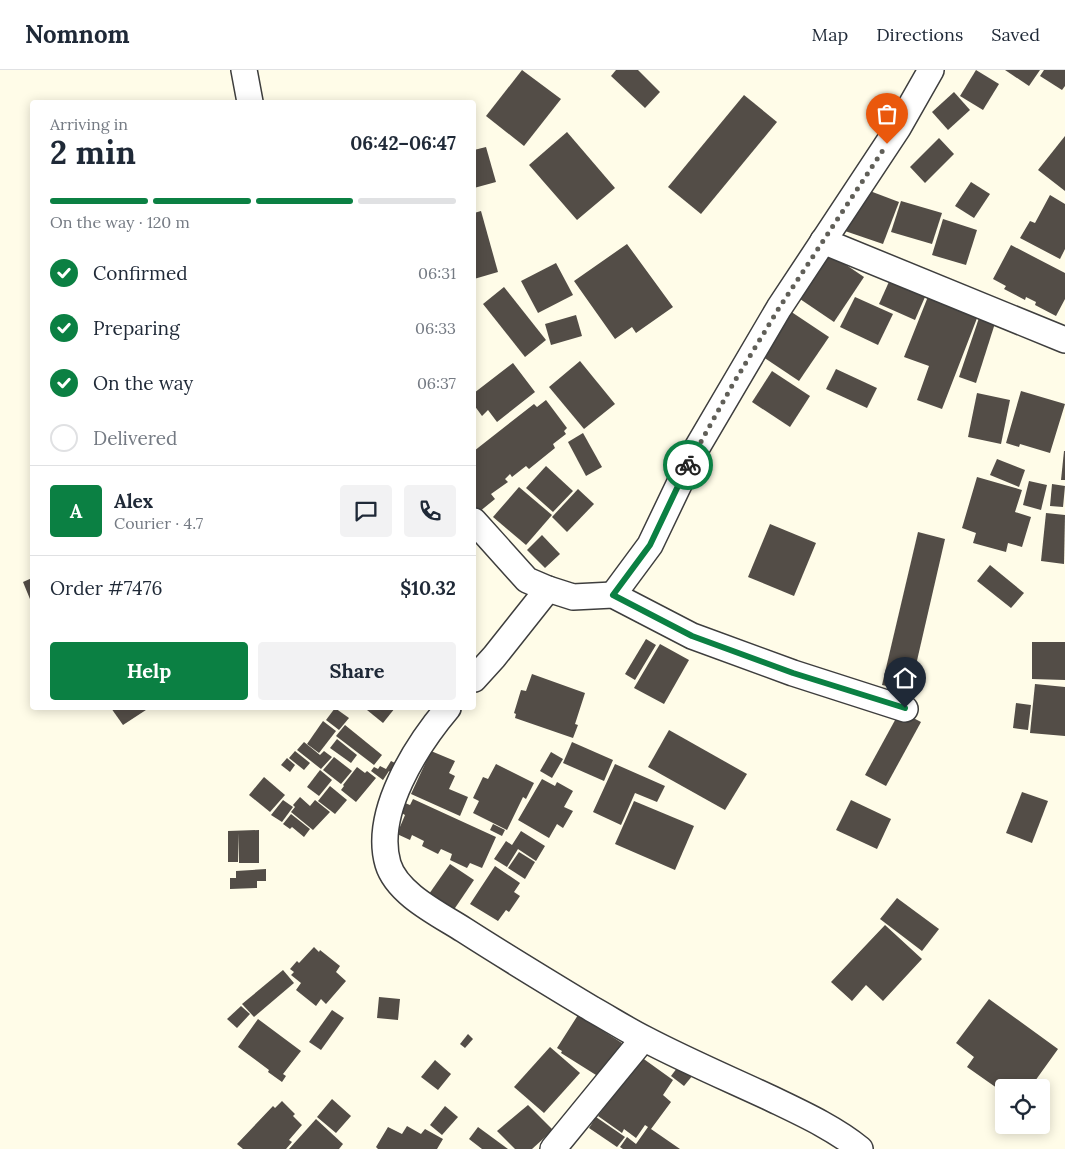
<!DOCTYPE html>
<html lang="en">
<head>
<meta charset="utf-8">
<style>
  :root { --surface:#fff; --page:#f2f2f3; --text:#1f2937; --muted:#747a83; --line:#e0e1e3; --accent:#0b8043 }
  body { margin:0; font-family:Lora,serif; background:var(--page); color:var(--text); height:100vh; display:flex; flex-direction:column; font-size:19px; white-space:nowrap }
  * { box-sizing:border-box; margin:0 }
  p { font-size:16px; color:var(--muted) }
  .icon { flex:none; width:28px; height:28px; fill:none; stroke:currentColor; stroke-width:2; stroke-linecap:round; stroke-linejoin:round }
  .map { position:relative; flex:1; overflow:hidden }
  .details { position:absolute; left:30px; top:30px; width:446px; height:610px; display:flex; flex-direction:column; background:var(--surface); border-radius:5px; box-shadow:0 2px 12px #0003 }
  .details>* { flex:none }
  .controls { position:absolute; left:995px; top:1009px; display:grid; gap:10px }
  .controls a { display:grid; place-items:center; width:55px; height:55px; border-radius:5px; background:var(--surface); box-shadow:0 2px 12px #0003; font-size:25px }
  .pin { position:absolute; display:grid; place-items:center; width:42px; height:42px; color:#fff; margin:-51px -21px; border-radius:50% 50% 50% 0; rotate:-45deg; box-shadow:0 0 5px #0007 }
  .pin .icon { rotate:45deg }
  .courier { position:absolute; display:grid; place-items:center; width:50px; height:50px; margin:-25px; border:4px solid #0b8043; border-radius:50%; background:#fff; color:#222; box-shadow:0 1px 6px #0007 }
  .head em { font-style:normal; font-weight:700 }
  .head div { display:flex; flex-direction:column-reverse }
  .head { display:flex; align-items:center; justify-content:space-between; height:85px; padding:0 20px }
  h1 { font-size:32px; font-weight:700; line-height:38px }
  .bar { display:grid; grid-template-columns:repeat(4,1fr); gap:8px 5px; align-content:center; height:60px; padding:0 20px }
  .bar i { height:6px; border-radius:4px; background:var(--line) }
  .bar .current { background:var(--accent) }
  .bar p { grid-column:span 4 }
  .line { display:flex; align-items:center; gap:12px; padding:0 20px; border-top:1px solid var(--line) }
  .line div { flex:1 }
  .round { display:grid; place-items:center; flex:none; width:52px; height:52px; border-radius:5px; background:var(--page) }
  ol { padding:0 20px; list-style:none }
  li { display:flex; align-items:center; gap:15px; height:55px }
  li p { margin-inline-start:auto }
  li .icon { padding:5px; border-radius:50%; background:var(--accent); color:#fff; stroke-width:4 }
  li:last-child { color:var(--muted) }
  li i { width:28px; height:28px; border:2px solid var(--line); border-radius:50% }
  .primary-button { display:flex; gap:10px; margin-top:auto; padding:10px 20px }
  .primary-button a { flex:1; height:58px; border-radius:5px; background:var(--accent); color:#fff; font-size:20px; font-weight:700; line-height:58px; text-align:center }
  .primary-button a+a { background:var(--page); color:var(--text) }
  header { display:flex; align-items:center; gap:30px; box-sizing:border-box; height:70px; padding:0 25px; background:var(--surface); border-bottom:1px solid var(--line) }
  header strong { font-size:24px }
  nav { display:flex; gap:28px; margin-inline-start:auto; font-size:18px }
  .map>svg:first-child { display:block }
  .building { fill:#534d47 }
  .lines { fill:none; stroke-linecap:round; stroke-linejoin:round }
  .minor-casing { stroke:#3e3e3e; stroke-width:28 }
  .minor { stroke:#fff; stroke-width:25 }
  .done { stroke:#605f58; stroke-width:5; stroke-dasharray:0 9 }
  .route { stroke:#0b8043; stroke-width:6 }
</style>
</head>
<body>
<header>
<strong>Nomnom</strong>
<nav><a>Map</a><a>Directions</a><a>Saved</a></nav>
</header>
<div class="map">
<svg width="1065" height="1079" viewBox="0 0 1065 1079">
  <rect width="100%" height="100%" fill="#fffce8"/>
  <g class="building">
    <path d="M522,0L561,29L524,76L486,46Z"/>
    <path d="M616,0H638L660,22L645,38L611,6Z"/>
    <path d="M976,0L999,14L983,40L960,26Z"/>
    <path d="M1005,0H1040L1029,16Z"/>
    <path d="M1044,0H1065V16L1062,20L1040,6Z"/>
    <path d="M954,22L970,40L948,60L932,42Z"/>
    <path d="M744,25L777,52L701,144L668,117Z"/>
    <path d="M567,62L615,118L577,150L529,95Z"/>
    <path d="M1065,66V121L1038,100Z"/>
    <path d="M939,68L954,84L925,113L910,97Z"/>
    <path d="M486,77L496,112L474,118V80Z"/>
    <path d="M971,112L990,124L974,148L955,136Z"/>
    <path d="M862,118L899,132L883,174L845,161Z"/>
    <path d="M1050,125L1065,134V179L1060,189L1020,168L1030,151L1035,153Z"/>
    <path d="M901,131L942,143L932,174L891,162Z"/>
    <path d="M481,141L498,202L474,209V143Z"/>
    <path d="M943,149L977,160L966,195L932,185Z"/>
    <path d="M627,174L673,237L636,263L632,257L615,269L574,211Z"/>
    <path d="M1011,175L1065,203V229L1056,246L1035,235L1036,232L1026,227L1025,230L1004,219L1006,216L993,209Z"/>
    <path d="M830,184L864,207L834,252L800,229Z"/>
    <path d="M556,193L573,225L538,243L521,211Z"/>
    <path d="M892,205L928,220L915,250L879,234Z"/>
    <path d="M504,217L546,270L525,287L483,234Z"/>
    <path d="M929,224L979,243L942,339L917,330L929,296L904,287Z"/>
    <path d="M855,227L893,244L878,275L840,257Z"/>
    <path d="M790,241L829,267L799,311L760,285Z"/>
    <path d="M981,242L997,247L976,313L959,307Z"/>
    <path d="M576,245L582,266L551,275L545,254Z"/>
    <path d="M580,291L615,334L584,359L549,317Z"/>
    <path d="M513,293L535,322L497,352L488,340L482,346L474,335V323Z"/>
    <path d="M836,299L877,318L867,338L826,319Z"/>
    <path d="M772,301L810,326L790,357L752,332Z"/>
    <path d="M1021,321L1065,334L1050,383L1020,374L1019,377L1006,373Z"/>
    <path d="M977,323L1010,330L1001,374L968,367Z"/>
    <path d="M546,330L567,358L564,361L566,364L553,374L555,378L529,399L526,396L512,407L510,404L505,409L508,412L491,424L495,429L479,442L474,435V381L534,334L537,337Z"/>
    <path d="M583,363L602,397L586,406L568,372Z"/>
    <path d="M1064,381H1065V410H1061Z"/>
    <path d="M997,389L1025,400L1019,417L990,405Z"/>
    <path d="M546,396L573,421L553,442L526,418Z"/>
    <path d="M977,407L1022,420L1015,442L1031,447L1022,477L1008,473L1006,482L973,473L976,463L962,458Z"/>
    <path d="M1029,411L1047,415L1041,440L1023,435Z"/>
    <path d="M1052,414L1065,416L1063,437L1050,436Z"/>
    <path d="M519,417L552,445L526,475L493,447Z"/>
    <path d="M578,419L594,434L567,462L552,447Z"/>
    <path d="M1046,443L1065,445L1064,494L1041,491Z"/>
    <path d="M770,454L816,473L794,526L748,507Z"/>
    <path d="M918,462L945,469L910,621L882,615Z"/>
    <path d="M542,465L560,484L545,498L527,480Z"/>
    <path d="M990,495L1024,523L1011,538L977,511Z"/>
    <path d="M32,508V534L23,512Z"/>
    <path d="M646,569L656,575L635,610L625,604Z"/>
    <path d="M1032,572H1065V610L1032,609Z"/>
    <path d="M660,574L689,590L664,634L634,618Z"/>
    <path d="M532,604L585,623L575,654L578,655L573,668L515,648L516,644L514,643L521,620L526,621Z"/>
    <path d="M1035,614L1065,617V666L1030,663Z"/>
    <path d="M1016,633L1031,635L1028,660L1013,658Z"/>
    <path d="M111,638H149L123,655Z"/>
    <path d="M335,638L349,648L339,660L326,650Z"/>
    <path d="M369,638H395L383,653L367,640Z"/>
    <path d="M900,641L921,652L886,716L865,705Z"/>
    <path d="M323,651L336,661L319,683L307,674Z"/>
    <path d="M345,655L382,685L374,695L336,666Z"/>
    <path d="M669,660L747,704L725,740L648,697Z"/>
    <path d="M337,669L357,685L351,693L330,678Z"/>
    <path d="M304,672L320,685L324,681L332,687L321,699L297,680Z"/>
    <path d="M572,672L613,690L604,711L563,693Z"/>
    <path d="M295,681L310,693L304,700L289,688Z"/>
    <path d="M431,681L455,691L449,703L455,706L449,719L468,727L460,746L411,724Z"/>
    <path d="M551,682L563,689L552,708L540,701Z"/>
    <path d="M334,687L352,701L341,714L323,700Z"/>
    <path d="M287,688L295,695L290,702L281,695Z"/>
    <path d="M391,691L397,694L392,703L389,701L383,710L371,701L374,697L378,699L380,696L386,699Z"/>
    <path d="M496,694L534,713L526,729L523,727L507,760L473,743L479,731L473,728L483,707L488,709Z"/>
    <path d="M615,694L665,716L657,732L635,723L621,755L593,742Z"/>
    <path d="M357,697L365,703L367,701L376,708L356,732L341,720L344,716L343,715Z"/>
    <path d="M320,700L332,710L319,726L307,717Z"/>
    <path d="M264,707L285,725L270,742L249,725Z"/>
    <path d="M542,709L555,716L557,712L573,721L564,737L573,741L563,758L557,754L549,768L518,750Z"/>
    <path d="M330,716L347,730L335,744L318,731Z"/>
    <path d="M1022,722L1048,731L1032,773L1006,763Z"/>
    <path d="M300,727L310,736L315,730L330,742L313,760L291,742L295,737L293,735Z"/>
    <path d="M413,729L496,767L482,798L470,793L467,798L450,790L452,784L441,779L438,784L422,776L424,771L412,765L410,770L397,764L405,745L400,742L405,733L410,735Z"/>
    <path d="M283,730L293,737L282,752L271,745Z"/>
    <path d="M851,730L891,749L877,779L836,760Z"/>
    <path d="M634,731L694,756L675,800L615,774Z"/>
    <path d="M291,744L310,759L304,767L292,757L290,759L283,754Z"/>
    <path d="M493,754L505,760L502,766L490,760Z"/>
    <path d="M259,760V793H239V763L238,792H228V761Z"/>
    <path d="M521,761L545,776L536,791L518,779L507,797L494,789L506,771L512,775Z"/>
    <path d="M519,782L535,792L525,809L508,798Z"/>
    <path d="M450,794L474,810L453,841L429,824Z"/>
    <path d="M495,796L520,813L514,822L520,826L509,842L506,840L498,851L470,834Z"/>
    <path d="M266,799V811H257V818L230,819V808H236V801Z"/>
    <path d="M897,828L939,859L922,881L880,849Z"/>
    <path d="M885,855L922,889L883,931L866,915L852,931L831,912Z"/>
    <path d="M314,877L319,882L320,880L340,896L336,902L346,911L326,934L321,929L316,936L296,920L301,913L291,905L294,902L290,899L297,891L299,893Z"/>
    <path d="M283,900L294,913L254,947L242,934Z"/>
    <path d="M379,927L400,929L398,950L377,948Z"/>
    <path d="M989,929L1058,979L1030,1018H1004V1023L967,997L974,987L956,973Z"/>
    <path d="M241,936L250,944L237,958L227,949Z"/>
    <path d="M332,940L344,948L321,980L309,972Z"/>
    <path d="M578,945L622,973L615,985L604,1010L561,983L562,981L557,978Z"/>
    <path d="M258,949L301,981L283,1004L286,1006L282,1012L268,1002L269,1000L238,977Z"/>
    <path d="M468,964L473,969L465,978L460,974Z"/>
    <path d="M550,977L580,1003L544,1043L514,1017Z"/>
    <path d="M641,987L673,1010L663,1025L671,1032L651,1059L680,1079H623L620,1077L627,1067L636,1074L648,1057L645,1055L636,1068L624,1059L622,1063L598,1046Z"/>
    <path d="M435,990L451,1004L438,1020L421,1007Z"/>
    <path d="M680,994L693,1005L684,1016L671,1006Z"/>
    <path d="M332,1029L351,1046L336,1063L317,1047Z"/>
    <path d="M282,1031L295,1044L293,1046L302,1055L289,1070L292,1072L286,1079H243L237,1074L273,1036L275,1038Z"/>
    <path d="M528,1035L553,1060L532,1079H515L497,1061Z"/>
    <path d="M445,1036L458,1047L442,1065L430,1055Z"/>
    <path d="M596,1047L625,1067L617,1077L589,1058Z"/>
    <path d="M316,1049L343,1074L339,1079H289Z"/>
    <path d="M407,1056L421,1064L425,1059L443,1069L437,1079H378L376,1077L388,1057L402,1064Z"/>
    <path d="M478,1057L508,1079H482L469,1069Z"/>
  </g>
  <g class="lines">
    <defs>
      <g id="minor">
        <path d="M244,0L250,32"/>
        <path d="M823,171L1065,270"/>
        <path d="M474,451L527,510L548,519L573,527L613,525L692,566L793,603L905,639"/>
        <path d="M613,525L650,475L695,381L779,238L898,58L931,0"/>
        <path d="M474,609L494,587L548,519"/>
        <path d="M448,638C416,676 373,743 388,794C397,824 439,844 464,860C506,887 549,913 592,939C610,949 627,960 645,969C685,990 727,1008 768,1027C799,1042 833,1057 860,1079"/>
        <path d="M553,1079L643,969"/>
      </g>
    </defs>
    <use href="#minor" class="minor-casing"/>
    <use href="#minor" class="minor"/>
  </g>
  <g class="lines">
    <path class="done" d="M688,395L733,314L779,238L887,74"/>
    <path class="route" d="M688,395L650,475L613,525L692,566L793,603L905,638"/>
  </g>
</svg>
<div class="controls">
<a><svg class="icon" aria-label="locate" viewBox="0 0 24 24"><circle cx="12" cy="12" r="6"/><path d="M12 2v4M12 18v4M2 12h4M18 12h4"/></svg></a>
</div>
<div class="pin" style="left:887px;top:74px;background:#ea580c"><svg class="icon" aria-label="bag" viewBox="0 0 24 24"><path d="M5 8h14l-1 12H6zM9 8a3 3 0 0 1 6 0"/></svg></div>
<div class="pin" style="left:905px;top:638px;background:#1f2937"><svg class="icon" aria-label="home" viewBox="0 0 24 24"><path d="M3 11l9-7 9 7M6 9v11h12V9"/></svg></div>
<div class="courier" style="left:688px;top:395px"><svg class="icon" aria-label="bike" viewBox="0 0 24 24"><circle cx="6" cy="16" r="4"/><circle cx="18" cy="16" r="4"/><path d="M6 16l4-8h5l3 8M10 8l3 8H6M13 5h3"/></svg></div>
<section class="details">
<div class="head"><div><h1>2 min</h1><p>Arriving in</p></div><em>06:42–06:47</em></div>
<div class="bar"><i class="current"></i><i class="current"></i><i class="current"></i><i></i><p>On the way · 120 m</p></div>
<ol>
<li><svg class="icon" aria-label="check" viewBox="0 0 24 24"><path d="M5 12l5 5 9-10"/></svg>Confirmed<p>06:31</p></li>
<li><svg class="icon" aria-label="check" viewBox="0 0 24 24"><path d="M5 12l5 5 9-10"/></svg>Preparing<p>06:33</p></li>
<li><svg class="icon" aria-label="check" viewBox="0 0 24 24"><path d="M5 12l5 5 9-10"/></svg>On the way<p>06:37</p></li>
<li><i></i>Delivered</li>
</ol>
<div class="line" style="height:90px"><b class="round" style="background:var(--accent);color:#fff">A</b><div><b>Alex</b><p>Courier · 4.7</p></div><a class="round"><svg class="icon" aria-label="chat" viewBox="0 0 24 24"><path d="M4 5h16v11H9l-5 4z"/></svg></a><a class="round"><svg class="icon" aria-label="phone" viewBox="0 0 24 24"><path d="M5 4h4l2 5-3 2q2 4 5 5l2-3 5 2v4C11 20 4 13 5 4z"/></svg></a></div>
<div class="line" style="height:65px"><div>Order #7476</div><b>$10.32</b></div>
<div class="primary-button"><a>Help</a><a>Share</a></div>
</section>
</div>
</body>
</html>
